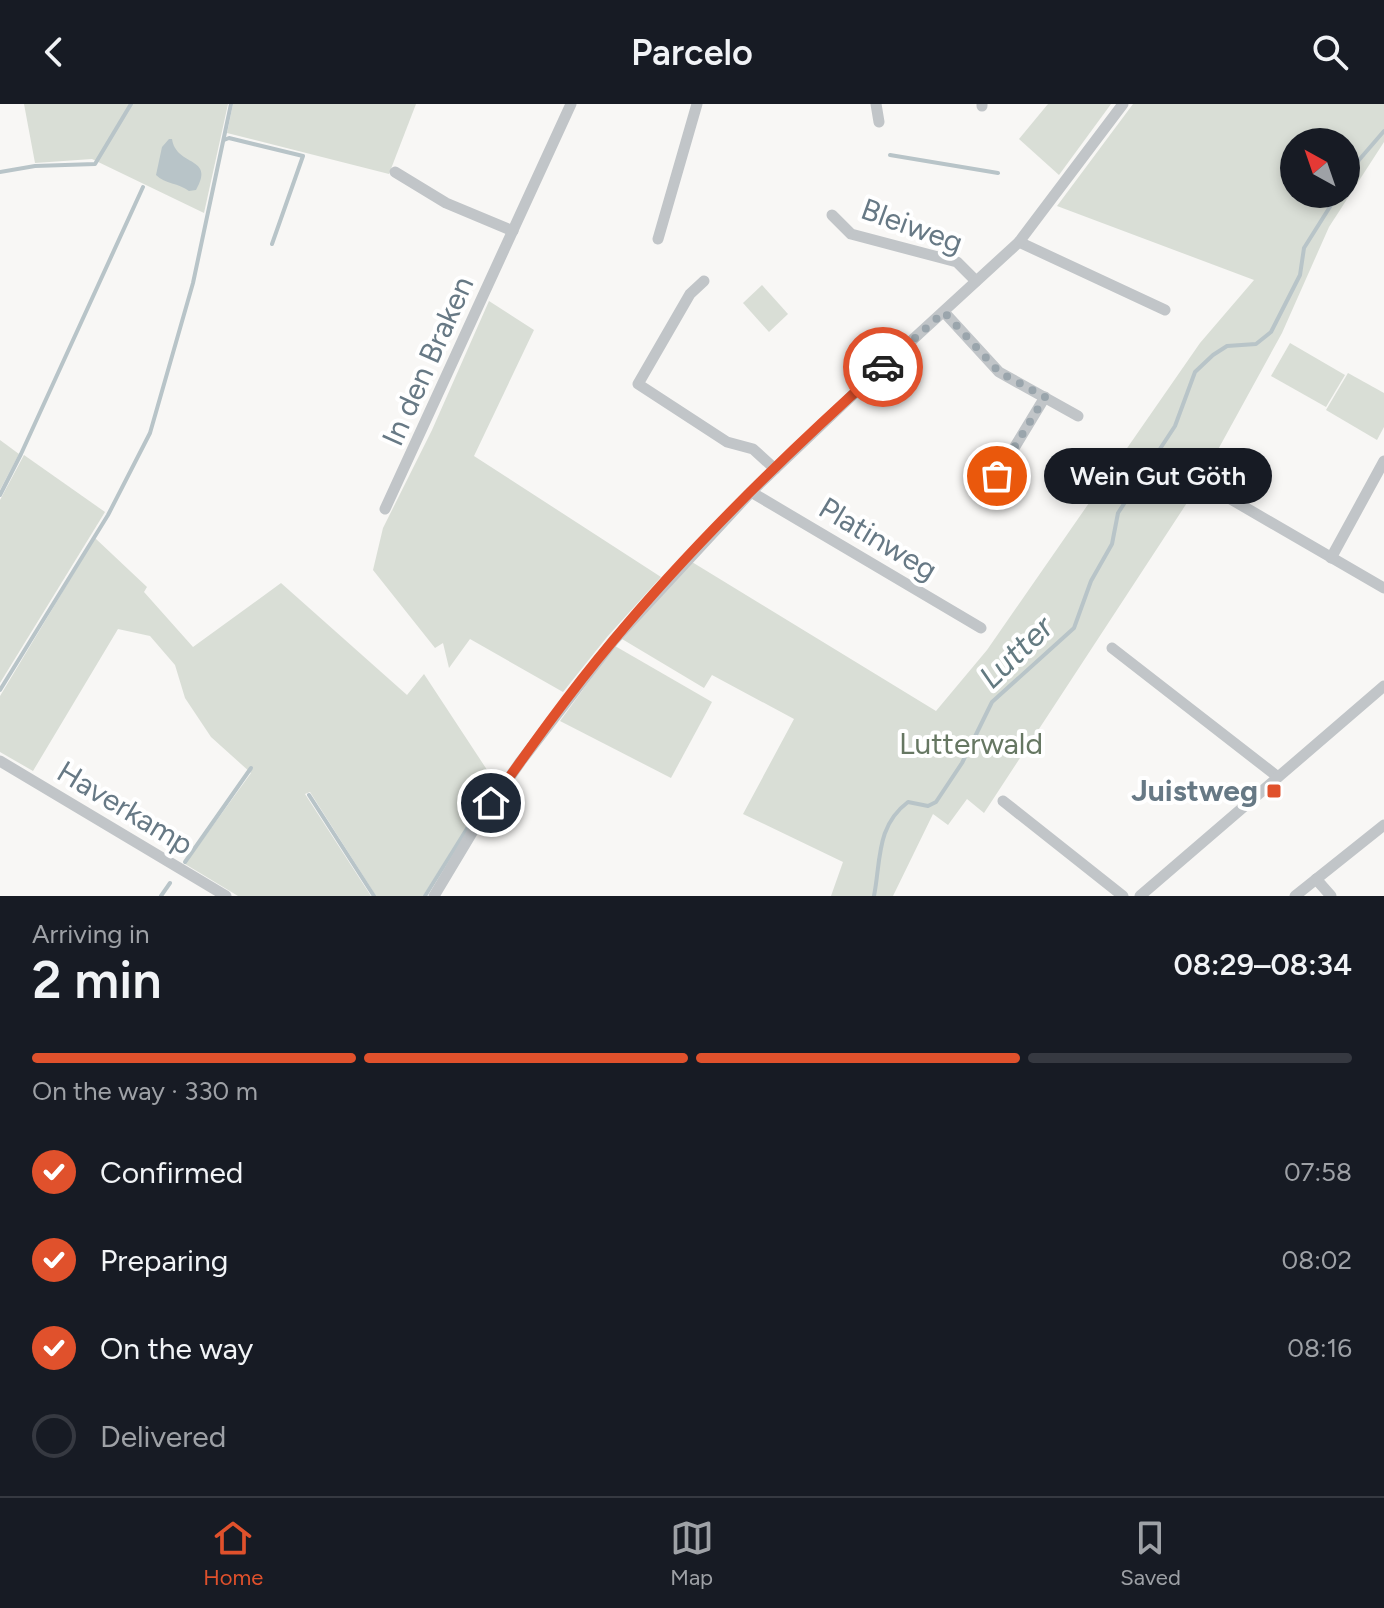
<!DOCTYPE html>
<html lang="en">
<head>
<meta charset="utf-8">
<style>
  :root { --surface:#171b24; --page:#20242c; --text:#f1f3f6; --muted:#9ea1a6; --line:#363941; --accent:#e0512c }
  body { margin:0; font-family:Figtree,sans-serif; background:var(--page); color:var(--text); height:100vh; display:flex; flex-direction:column; font-size:30px; white-space:nowrap }
  * { box-sizing:border-box; margin:0 }
  p { font-size:26px; color:var(--muted) }
  .icon { flex:none; width:44px; height:44px; fill:none; stroke:currentColor; stroke-width:2; stroke-linecap:round; stroke-linejoin:round }
  .map { position:relative; height:792px; overflow:hidden }
  .panel { display:flex; flex-direction:column; background:var(--surface); flex:1 }
  .panel>* { flex:none }
  .needle { width:52px; rotate:320deg }
  .tools { position:absolute; left:1280px; top:24px; display:grid; gap:16px }
  .tools a { display:grid; place-items:center; width:80px; height:80px; border-radius:50%; background:var(--surface); box-shadow:0 4px 12px #0003; font-size:40px }
  .pin { position:absolute; display:grid; place-items:center; width:68px; height:68px; color:#fff; margin:-34px; border:4px solid #fff; border-radius:50%; box-shadow:0 2px 8px #0007 }
  .courier { position:absolute; display:grid; place-items:center; width:80px; height:80px; margin:-40px; border:6px solid #e0512c; border-radius:50%; background:#fff; color:#222; box-shadow:0 2px 10px #0007 }
  .bubble { position:absolute; height:56px; border-radius:28px; background:var(--surface); box-shadow:0 4px 12px #0003; font-size:26px; font-weight:600; line-height:56px; text-align:center }
  .summary em { font-style:normal; font-weight:600 }
  .summary div { display:flex; flex-direction:column-reverse }
  .summary { display:flex; align-items:center; justify-content:space-between; height:136px; padding:0 32px }
  h1 { font-size:52px; font-weight:600; line-height:60px }
  .bar { display:grid; grid-template-columns:repeat(4,1fr); gap:12px 8px; align-content:center; height:96px; padding:0 32px }
  .bar i { height:10px; border-radius:6px; background:var(--line) }
  .bar .on { background:var(--accent) }
  .bar p { grid-column:span 4 }
  ol { padding:0 32px; list-style:none }
  li { display:flex; align-items:center; gap:24px; height:88px }
  li p { margin-inline-start:auto }
  li .icon { padding:8px; border-radius:50%; background:var(--accent); color:#fff; stroke-width:4 }
  li:last-child { color:var(--muted) }
  li i { width:44px; height:44px; border:4px solid var(--line); border-radius:50% }
  header { display:flex; justify-content:space-between; align-items:center; height:104px; padding:0 32px; background:var(--surface); font-size:36px; font-weight:600 }
  .dock { display:flex; justify-content:space-around; align-items:center; height:112px; border-top:2px solid var(--line); background:var(--surface); font-size:22px; color:var(--muted) }
  .dock a { display:grid; justify-items:center; gap:4px }
  .dock .on { color:var(--accent) }
  .map>svg:first-child { display:block }
  .green { fill:#d9ded6; fill-rule:evenodd }
  .water { fill:#b8c4c8 }
  .lines { fill:none; stroke-linecap:round; stroke-linejoin:round }
  .stream { stroke:#b8c4c8; stroke-width:4 }
  .minor { stroke:#c1c5c8; stroke-width:11 }
  .done { stroke:#9aa5ac; stroke-width:8; stroke-dasharray:0 14.4 }
  .route { stroke:#e0512c; stroke-width:10 }
  .poi-dot { fill:#e0512c; stroke:#fff; stroke-width:3 }
  .labels { text-anchor:middle; stroke-width:8; stroke-linejoin:round; paint-order:stroke }
  .street-label { font-size:30px; fill:#677985; stroke:#fff }
  .park-label { font-size:30px; fill:#667762; stroke:#fff }
  .poi-label { font-size:30px; font-weight:bold; fill:#677985; stroke:#fff; text-anchor:end }
  .water-label { font-size:32px; font-style:italic; fill:#637a81; stroke:#fff }
</style>
</head>
<body>
<header><svg class="icon" aria-label="back" viewBox="0 0 24 24"><path d="M15 5l-7 7 7 7"/></svg>Parcelo<svg class="icon" aria-label="search" viewBox="0 0 24 24"><circle cx="10" cy="10" r="6"/><path d="M15 15l6 6"/></svg></header>
<div class="map">
<svg width="1384" height="792" viewBox="0 0 1384 792">
  <rect width="100%" height="100%" fill="#f8f7f5"/>
  <g class="green">
    <path d="M24,0H228L204,109L92,55L35,59Z"/>
    <path d="M233,0H416L389,70L227,29Z"/>
    <path d="M1048,0H1111L1059,71L1019,35Z"/>
    <path d="M1133,0H1384V38L1329,123L1282,229L1198,382L984,709L967,695L948,721L933,710L893,792H831L843,758L743,710L794,615L712,571L704,584L622,535L692,458L936,607L987,546L1200,239L1254,176L1057,102ZM1294,38H1346V90H1294Z"/>
    <path d="M762,181L788,210L769,228L743,199Z"/>
    <path d="M489,197L534,226L474,352L661,473L607,533L563,588L470,535L449,564L443,539L435,544L373,466L383,424L432,326Z"/>
    <path d="M1290,239L1345,271L1326,303L1271,272Z"/>
    <path d="M1348,269L1384,289V323L1377,336L1326,306Z"/>
    <path d="M0,336L19,350L0,386Z"/>
    <path d="M24,351L105,408L0,579V396Z"/>
    <path d="M95,434L147,483L144,488L193,543L281,479L407,591L424,570L495,678L423,792H376L310,688L305,690L371,792H238L185,760L251,669L211,633L185,594L175,561L150,532L118,525L33,667L0,648V592Z"/>
    <path d="M615,542L712,598L671,674L560,617Z"/>
  </g>
  <path class="water" d="M169,35H172C176,63 216,52 196,86L189,87C179,79 165,80 156,71L162,43Z"/>
  <g class="lines">
    <g class="stream">
      <path d="M224,36L229,34L303,52L272,140"/>
      <path d="M890,51L998,69"/>
      <path d="M0,68L35,62L95,60L131,0"/>
      <path d="M1346,77L1359,56L1384,27"/>
      <path d="M0,391L21,350L143,83"/>
      <path d="M0,586L108,411L150,329L193,179L231,0"/>
      <path d="M309,691L374,792"/>
      <path d="M185,758L251,664"/>
      <path d="M161,792L170,779"/>
      <path d="M425,792L493,683"/>
      <path d="M874,792C881,756 876,722 908,698L928,702L936,698L962,659L992,598L1074,524L1091,477L1112,440L1118,409L1175,322L1195,268L1213,251L1227,242L1256,240L1271,228L1300,171L1304,144L1338,90"/>
    </g>
    <g class="minor">
      <path d="M876,0L879,18"/>
      <path d="M982,0V2"/>
      <path d="M395,68L446,99L513,127"/>
      <path d="M832,111L851,130L957,158L976,177"/>
      <path d="M658,135L697,0"/>
      <path d="M1019,138L1165,206"/>
      <path d="M704,177L690,190L638,280L727,338L753,345L775,365"/>
      <path d="M944,208L999,268L1078,312"/>
      <path d="M1203,379L1384,484"/>
      <path d="M751,388L981,524"/>
      <path d="M985,392L1045,293"/>
      <path d="M385,405L571,0"/>
      <path d="M1331,454L1384,357"/>
      <path d="M1112,544L1278,673"/>
      <path d="M0,657L226,792"/>
      <path d="M1003,697L1123,792"/>
      <path d="M1316,775L1331,792"/>
      <path d="M434,792L479,717L521,657L614,536L751,388L861,283L1019,138L1123,0"/>
      <path d="M1140,792L1384,582"/>
      <path d="M1295,792L1384,721"/>
    </g>
  </g>
  <g class="lines">
    <path class="done" d="M883,263L944,208L999,268L1045,293L997,372"/>
    <path class="route" d="M491,699C530,644 569,589 612,538C694,439 788,348 883,263"/>
  </g>
  <rect class="poi-dot" x="1266" y="679" width="16" height="16" rx="4"/>
  <g class="labels">
    <g class="street-label">
      <text transform="translate(912 122) rotate(20)" y="10">Bleiweg</text>
      <text transform="translate(428 257) rotate(-66)" y="10">In den Braken</text>
      <text transform="translate(878 435) rotate(31)" y="10">Platinweg</text>
      <text transform="translate(125 704) rotate(31)" y="10">Haverkamp</text>
    </g>
    <g class="park-label">
      <text x="971" y="650">Lutterwald</text>
    </g>
    <g class="poi-label">
      <text x="1258" y="697">Juistweg</text>
    </g>
    <g class="water-label">
      <text transform="translate(1016 548) rotate(-44)" y="11">Lutter</text>
    </g>
  </g>
</svg>
<div class="tools">
<a><svg class="needle" viewBox="-14 -14 28 28"><path d="M0-13l5 13h-10z" fill="#e53935"/><path d="M0 13l5-13h-10z" fill="#9ea1a6"/></svg></a>
</div>
<div class="pin" style="left:997px;top:372px;background:#ea580c"><svg class="icon" aria-label="bag" viewBox="0 0 24 24"><path d="M5 8h14l-1 12H6zM9 8a3 3 0 0 1 6 0"/></svg></div>
<div class="pin" style="left:491px;top:699px;background:#1f2937"><svg class="icon" aria-label="home" viewBox="0 0 24 24"><path d="M3 11l9-7 9 7M6 9v11h12V9"/></svg></div>
<div class="courier" style="left:883px;top:263px"><svg class="icon" aria-label="car" viewBox="0 0 24 24"><path d="M5 17H2v-5l4-1 3-4h7l3 4 3 1v5h-3M9 17h6M6 11h13"/><circle cx="7" cy="17" r="2"/><circle cx="17" cy="17" r="2"/></svg></div>
<div class="bubble" style="left:1044px;top:344px;width:228px">Wein Gut Göth</div>
</div>
<section class="panel">
<div class="summary"><div><h1>2 min</h1><p>Arriving in</p></div><em>08:29–08:34</em></div>
<div class="bar"><i class="on"></i><i class="on"></i><i class="on"></i><i></i><p>On the way · 330 m</p></div>
<ol>
<li><svg class="icon" aria-label="check" viewBox="0 0 24 24"><path d="M5 12l5 5 9-10"/></svg>Confirmed<p>07:58</p></li>
<li><svg class="icon" aria-label="check" viewBox="0 0 24 24"><path d="M5 12l5 5 9-10"/></svg>Preparing<p>08:02</p></li>
<li><svg class="icon" aria-label="check" viewBox="0 0 24 24"><path d="M5 12l5 5 9-10"/></svg>On the way<p>08:16</p></li>
<li><i></i>Delivered</li>
</ol>
</section>
<nav class="dock">
<a class="on"><svg class="icon" aria-label="home" viewBox="0 0 24 24"><path d="M3 11l9-7 9 7M6 9v11h12V9"/></svg>Home</a>
<a><svg class="icon" aria-label="map" viewBox="0 0 24 24"><path d="M3 6l6-2 6 2 6-2v14l-6 2-6-2-6 2zM9 4v14M15 6v14"/></svg>Map</a>
<a><svg class="icon" aria-label="saved" viewBox="0 0 24 24"><path d="M7 4h10v16l-5-4-5 4z"/></svg>Saved</a>
</nav>
</body>
</html>
